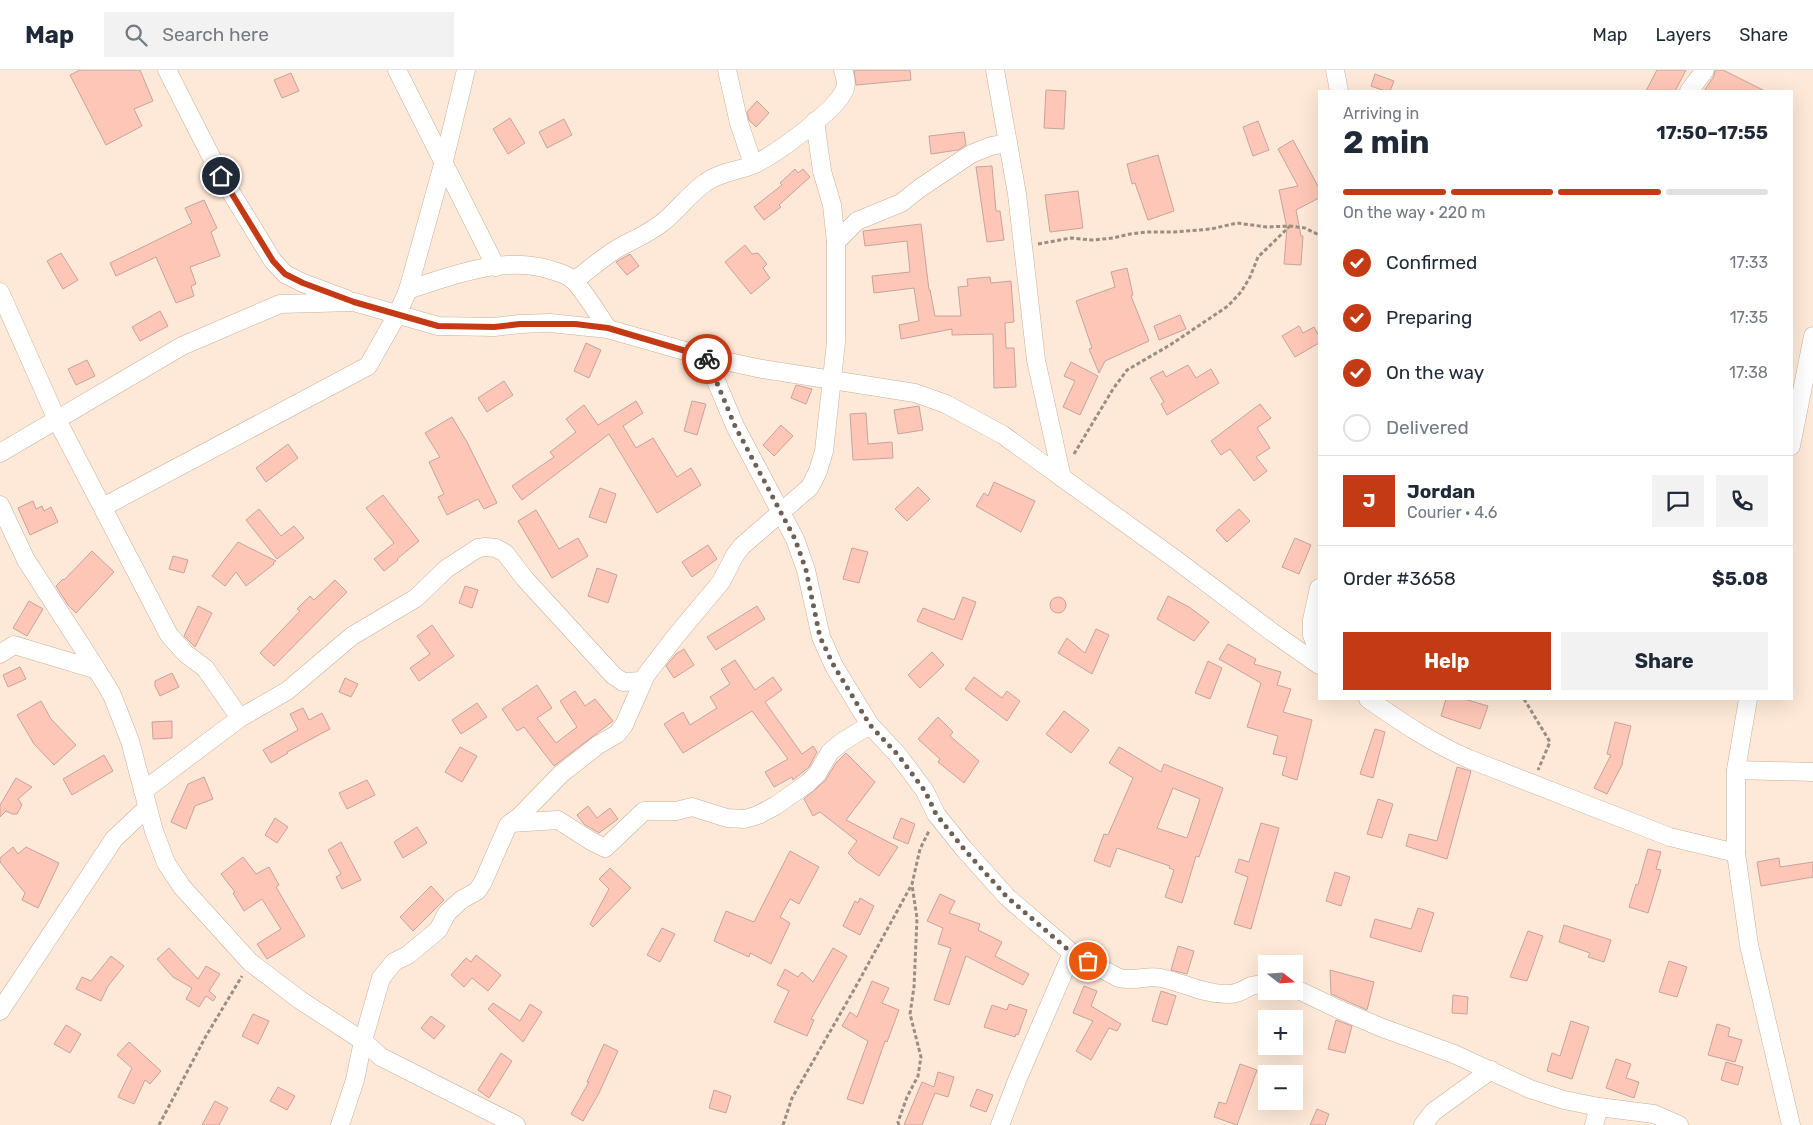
<!DOCTYPE html>
<html lang="en">
<head>
<meta charset="utf-8">
<style>
  :root { --surface:#fff; --page:#f2f2f3; --text:#1f2937; --muted:#747a83; --line:#e0e1e3; --accent:#c43a15 }
  body { margin:0; font-family:Rubik,sans-serif; background:var(--page); color:var(--text); height:100vh; display:flex; flex-direction:column; font-size:19px; white-space:nowrap }
  * { box-sizing:border-box; margin:0 }
  p { font-size:16px; color:var(--muted) }
  .icon { flex:none; width:28px; height:28px; fill:none; stroke:currentColor; stroke-width:2; stroke-linecap:round; stroke-linejoin:round }
  .map { position:relative; flex:1; overflow:hidden }
  .side { position:absolute; left:1318px; top:20px; width:475px; height:610px; display:flex; flex-direction:column; background:var(--surface); border-radius:0px; box-shadow:0 5px 20px #0002 }
  .side>* { flex:none }
  .needle { width:32px; rotate:107deg }
  .controls { position:absolute; left:1258px; top:885px; display:grid; gap:10px }
  .controls a { display:grid; place-items:center; width:45px; height:45px; border-radius:0px; background:var(--surface); box-shadow:0 5px 20px #0002; font-size:25px }
  .pin { position:absolute; display:grid; place-items:center; width:42px; height:42px; color:#fff; margin:-21px; border:2px solid #fff; border-radius:50%; box-shadow:0 1px 5px #0007 }
  .courier { position:absolute; display:grid; place-items:center; width:50px; height:50px; margin:-25px; border:4px solid #c43a15; border-radius:50%; background:#fff; color:#222; box-shadow:0 1px 6px #0007 }
  .head em { font-style:normal; font-weight:700 }
  .head div { display:flex; flex-direction:column-reverse }
  .head { display:flex; align-items:center; justify-content:space-between; height:85px; padding:0 25px }
  h1 { font-size:32px; font-weight:700; line-height:38px }
  .bar { display:grid; grid-template-columns:repeat(4,1fr); gap:8px 5px; align-content:center; height:60px; padding:0 25px }
  .bar i { height:6px; border-radius:4px; background:var(--line) }
  .bar .selected { background:var(--accent) }
  .bar p { grid-column:span 4 }
  .line { display:flex; align-items:center; gap:12px; padding:0 25px; border-top:1px solid var(--line) }
  .line div { flex:1 }
  .round { display:grid; place-items:center; flex:none; width:52px; height:52px; border-radius:0px; background:var(--page) }
  ol { padding:0 25px; list-style:none }
  li { display:flex; align-items:center; gap:15px; height:55px }
  li p { margin-inline-start:auto }
  li .icon { padding:5px; border-radius:50%; background:var(--accent); color:#fff; stroke-width:4 }
  li:last-child { color:var(--muted) }
  li i { width:28px; height:28px; border:2px solid var(--line); border-radius:50% }
  .action { display:flex; gap:10px; margin-top:auto; padding:10px 25px }
  .action a { flex:1; height:58px; border-radius:0px; background:var(--accent); color:#fff; font-size:20px; font-weight:700; line-height:58px; text-align:center }
  .action a+a { background:var(--page); color:var(--text) }
  header { display:flex; align-items:center; gap:30px; box-sizing:border-box; height:70px; padding:0 25px; background:var(--surface); border-bottom:1px solid var(--line) }
  header strong { font-size:24px }
  nav { display:flex; gap:28px; margin-inline-start:auto; font-size:18px }
  .search { width:350px; height:45px; background:var(--page); display:flex; align-items:center; gap:12px; box-sizing:border-box; padding:0 18px; border-radius:0px; color:var(--muted); font-size:19px }
  .map>svg:first-child { display:block }
  .building { fill:#fec6b7; stroke:#c5a49b; fill-rule:evenodd }
  .lines { fill:none; stroke-linecap:round; stroke-linejoin:round }
  .street-casing { stroke:#c7af99; stroke-width:19 }
  .path { stroke:#9d8d80; stroke-width:3; stroke-dasharray:4 2.5; stroke-linecap:butt }
  .street { stroke:#fff; stroke-width:18 }
  .done { stroke:#6e6055; stroke-width:5; stroke-dasharray:0 9 }
  .route { stroke:#c43a15; stroke-width:6 }
</style>
</head>
<body>
<header>
<strong>Map</strong>
<div class="search"><svg class="icon" aria-label="search" viewBox="0 0 24 24"><circle cx="10" cy="10" r="6"/><path d="M15 15l6 6"/></svg>Search here</div>
<nav><a>Map</a><a>Layers</a><a>Share</a></nav>
</header>
<div class="map">
<svg width="1813" height="1055" viewBox="0 0 1813 1055">
  <rect width="100%" height="100%" fill="#fee9d8"/>
  <g class="building">
    <path d="M80,0H140L153,31L134,39L142,56L106,75L70,5Z"/>
    <path d="M854,0H910L911,10L856,15Z"/>
    <path d="M1657,0H1686L1675,21H1646Z"/>
    <path d="M1715,0H1723L1765,21H1704L1714,6Z"/>
    <path d="M291,3L299,21L282,28L274,10Z"/>
    <path d="M1375,4L1394,11L1390,21H1385L1371,16Z"/>
    <path d="M1046,20L1066,21L1064,59L1044,58Z"/>
    <path d="M757,31L769,43L756,57L749,50L747,42Z"/>
    <path d="M510,48L525,73L508,84L493,59Z"/>
    <path d="M564,49L572,65L547,78L539,62Z"/>
    <path d="M1258,51L1269,80L1253,86L1243,57Z"/>
    <path d="M964,62L966,75L958,80L931,84L929,66Z"/>
    <path d="M1293,70L1319,118V128L1296,140L1301,166H1303L1301,195L1284,194L1287,158L1279,120L1298,116L1278,79Z"/>
    <path d="M1158,85L1174,141L1148,150L1135,113L1132,114L1127,94Z"/>
    <path d="M992,96L996,141H1000L1004,170L987,172L976,97Z"/>
    <path d="M795,99L798,103L803,99L810,107L779,135L781,137L764,150L754,137L782,115L780,113Z"/>
    <path d="M1078,121L1083,158L1050,162L1045,125Z"/>
    <path d="M204,130L217,158L211,162L220,186L190,197L196,214L191,216L194,226L176,233L156,187L116,206L110,193L192,153L185,138Z"/>
    <path d="M921,154L929,220H930L935,246H961L958,217L968,216L967,209L990,207L991,213L1011,211L1014,252L1005,253L1006,278H1014L1016,317L994,318L993,264L952,265V259L901,269L899,255L919,251L914,218L874,223L872,206L910,202L907,171L865,176L863,161Z"/>
    <path d="M745,175L752,184L758,183L767,194L763,198L770,208L751,224L725,192Z"/>
    <path d="M61,183L78,210L63,219L47,191Z"/>
    <path d="M630,184L639,196L627,205L616,192Z"/>
    <path d="M1127,198L1133,225L1131,226L1149,271L1105,291L1099,303L1089,279L1092,278L1076,231L1115,217L1111,202Z"/>
    <path d="M160,241L168,256L140,271L132,257Z"/>
    <path d="M1180,245L1186,259L1159,270L1154,256Z"/>
    <path d="M1299,256L1303,263L1314,257L1319,266V273L1295,287L1282,266Z"/>
    <path d="M586,273L601,280L589,308L574,301Z"/>
    <path d="M87,290L95,306L76,315L68,299Z"/>
    <path d="M1071,292L1098,306L1080,345L1063,337L1075,311L1064,306Z"/>
    <path d="M1188,295L1196,308L1211,299L1219,313L1167,345L1161,334L1164,332L1150,308L1163,301L1166,307Z"/>
    <path d="M504,311L513,325L487,342L478,328Z"/>
    <path d="M796,315L812,319L806,334L791,328Z"/>
    <path d="M636,331L643,343L623,356L636,378L653,368L677,407L691,398L701,415L657,443L609,364L522,430L512,416L554,387L550,382L576,362L566,349L584,335L598,355Z"/>
    <path d="M692,331L706,334L697,365L684,361Z"/>
    <path d="M1260,334L1271,348L1257,358L1270,378L1256,387L1267,401L1254,411L1230,379L1221,385L1211,371Z"/>
    <path d="M919,336L923,360L898,364L894,340Z"/>
    <path d="M866,343L868,374L892,372L893,388L853,390L850,344Z"/>
    <path d="M452,347L467,372L497,433L484,439L478,429L447,445L438,427L444,424L429,392L440,387L425,363Z"/>
    <path d="M781,355L793,366L774,386L763,375Z"/>
    <path d="M288,374L298,388L266,412L256,398Z"/>
    <path d="M994,412L1035,431L1021,462L976,436L984,423L988,426Z"/>
    <path d="M918,417L930,429L907,451L895,439Z"/>
    <path d="M600,418L616,424L606,453L589,447Z"/>
    <path d="M383,425L419,471L397,489L398,490L384,501L374,489L394,473L366,438Z"/>
    <path d="M33,431L36,439L42,436L44,441L51,437L58,452L30,465L18,438Z"/>
    <path d="M259,439L281,466L294,456L304,468L277,489L246,450Z"/>
    <path d="M1239,439L1250,451L1227,472L1216,460Z"/>
    <path d="M536,440L559,479L578,468L588,486L552,508L518,451Z"/>
    <path d="M1295,468L1311,475L1299,504L1282,497Z"/>
    <path d="M238,472L276,491L273,493L274,494L246,516L236,502L225,516L212,506Z"/>
    <path d="M708,475L717,489L692,507L682,492Z"/>
    <path d="M852,478L868,482L859,513L843,509Z"/>
    <path d="M92,481L114,502L76,543L68,535L56,516L63,509L64,510Z"/>
    <path d="M173,486L188,490L184,503L169,499Z"/>
    <path d="M597,498L617,505L608,533L588,526Z"/>
    <path d="M335,510L347,522L274,596L260,583L300,541L297,539L310,526L314,530Z"/>
    <path d="M465,516L478,520L472,538L459,533Z"/>
    <path d="M1168,526L1189,537L1209,552L1194,571L1157,549Z"/>
    <path d="M963,527L976,532L962,570L917,551L923,538L954,550Z"/>
    <circle cx="1058" cy="535" r="8"/>
    <path d="M29,531L43,539L27,566L13,558Z"/>
    <path d="M198,536L212,543L195,577L184,566Z"/>
    <path d="M757,536L765,549L716,580L707,567Z"/>
    <path d="M432,555L454,586L419,611L410,598L430,584L417,566Z"/>
    <path d="M1096,559L1109,565L1092,604L1058,583L1067,568L1085,583Z"/>
    <path d="M1228,574L1256,589L1254,594L1281,602L1277,615L1291,619L1283,642L1312,650L1297,710L1282,705L1287,687L1273,684L1278,666L1247,657L1261,613L1219,589Z"/>
    <path d="M684,579L694,595L674,608L666,596L676,584Z"/>
    <path d="M932,582L944,595L920,618L908,605Z"/>
    <path d="M735,590L755,620L773,607L782,620L765,632L802,684L813,676L817,682L809,697L793,710L792,707L774,717L765,702L788,689L752,641L683,683L664,654L683,642L690,655L717,638L710,627L730,614L721,599Z"/>
    <path d="M1208,591L1222,598L1210,629L1195,623Z"/>
    <path d="M20,597L26,609L8,617L3,605Z"/>
    <path d="M172,603L179,617L160,626L155,616V611Z"/>
    <path d="M974,607L1002,628L1007,621L1020,631L1007,651L965,619Z"/>
    <path d="M345,608L358,614L351,627L339,622Z"/>
    <path d="M537,615L552,638L537,648L556,673L577,657L560,631L575,621L585,636L595,629L613,651L554,696L524,657L517,661L502,639Z"/>
    <path d="M1446,629H1464L1488,636L1480,659L1441,646Z"/>
    <path d="M41,631L51,649L76,675L54,695L34,674L17,645Z"/>
    <path d="M477,633L487,647L461,664L452,650Z"/>
    <path d="M303,638L309,650L322,643L330,659L287,682L288,683L271,693L263,680L298,660L290,644Z"/>
    <path d="M1064,641L1089,660L1071,683L1046,664Z"/>
    <path d="M938,647L953,662L950,666L979,691L964,713L938,692L940,689L918,669Z"/>
    <path d="M172,651V668L153,669L152,652Z"/>
    <path d="M1615,652L1631,656L1622,693H1623L1607,724L1594,718L1611,685L1607,684Z"/>
    <path d="M1375,659L1385,662L1373,708L1360,704Z"/>
    <path d="M460,677L477,686L462,712L445,702Z"/>
    <path d="M1119,677L1161,702L1164,694L1223,718L1199,787L1196,786L1182,833L1165,827L1174,800L1169,798L1170,796L1117,778L1110,797L1094,791L1104,764L1108,765L1133,708L1109,693ZM1173,718L1200,729L1187,768L1157,758Z"/>
    <path d="M846,683L875,712L846,750L898,777L879,806L856,791L848,783L857,771L820,742L813,746L804,729L825,711L836,693Z"/>
    <path d="M104,685L113,701L72,725L63,709Z"/>
    <path d="M1457,697L1471,701L1447,789L1406,776L1409,764L1437,771Z"/>
    <path d="M204,707L213,729L195,736L186,759L171,752L188,714Z"/>
    <path d="M16,708L32,717L18,729L22,735L17,744H12L6,741L0,747V735Z"/>
    <path d="M367,710L375,725L347,739L339,723Z"/>
    <path d="M1378,729L1393,734L1382,768L1367,764Z"/>
    <path d="M588,736L597,748L610,738L618,749L599,763L584,754L577,745Z"/>
    <path d="M275,748L288,757L277,773L265,765Z"/>
    <path d="M901,748L915,754L908,774L893,768Z"/>
    <path d="M1261,753L1279,758L1251,859L1234,854L1248,807L1235,802L1239,789L1249,792Z"/>
    <path d="M417,757L427,773L403,788L394,772Z"/>
    <path d="M341,772L361,810L342,819L336,807L341,804L328,780Z"/>
    <path d="M13,777L18,784L26,777L59,793L38,838L22,830L25,823L0,792V788Z"/>
    <path d="M1648,779L1661,782L1656,799L1661,800L1648,843L1629,837L1636,814L1638,815Z"/>
    <path d="M790,781L819,797L799,834L790,829L780,847L790,853L771,894L750,883L749,887L714,871L726,841L754,852Z"/>
    <path d="M243,787L256,804L269,797L279,815L276,817L305,866L267,889L257,874L281,859L262,829L244,841L233,823L235,822L221,804Z"/>
    <path d="M1779,788L1780,797L1813,792V807L1761,816L1757,792Z"/>
    <path d="M610,798L631,818L593,857L590,854L609,819L599,809Z"/>
    <path d="M1335,802L1350,807L1341,836L1326,831Z"/>
    <path d="M431,816L444,830L413,861L400,847Z"/>
    <path d="M940,824L955,831L949,843L980,854L978,860L1002,872L995,886L1029,904L1023,915L966,886L949,935L934,930L951,878L938,874L943,858L927,851Z"/>
    <path d="M860,828L874,836L860,865L843,856L855,831L858,833Z"/>
    <path d="M1418,838L1434,843L1421,882L1370,867L1375,849L1411,859Z"/>
    <path d="M1564,855L1611,870L1604,892L1588,887L1590,883L1559,872Z"/>
    <path d="M662,858L675,864L660,892L647,885Z"/>
    <path d="M1528,861L1543,866L1527,911L1510,907Z"/>
    <path d="M1178,876L1194,881L1187,904L1171,900Z"/>
    <path d="M169,878L198,909L206,896L220,904L209,921L216,927L213,931L206,926L199,937L186,929L192,918L173,907L157,889Z"/>
    <path d="M833,878L847,886L811,949L814,950L807,966L774,952L789,921L777,915L785,899L798,907L802,902L813,912Z"/>
    <path d="M476,885L501,905L488,921L472,908L464,917L451,905L466,888L471,892Z"/>
    <path d="M111,886L124,896L108,916L101,931L76,919L82,907L91,911Z"/>
    <path d="M1669,891L1687,897L1677,927L1659,922Z"/>
    <path d="M1330,900L1374,912L1367,940L1331,924Z"/>
    <path d="M872,911L889,918L882,933L899,940L887,972L885,971L863,1034L847,1029L868,971L842,956L850,942L857,947Z"/>
    <path d="M1084,916L1097,921L1091,936L1121,954L1117,961L1109,958L1091,990L1076,981L1093,951L1073,943Z"/>
    <path d="M1161,921L1176,926L1167,955L1152,951Z"/>
    <path d="M1453,925L1468,927L1467,944L1452,943Z"/>
    <path d="M493,933L520,951L530,934L542,942L523,972L488,939Z"/>
    <path d="M1009,934L1027,940L1018,965L1016,964L1015,967L984,957L992,935L1007,940Z"/>
    <path d="M253,944L269,951L258,974L242,966Z"/>
    <path d="M431,946L445,956L434,969L421,958Z"/>
    <path d="M1336,950L1352,956L1345,983L1328,979Z"/>
    <path d="M1571,951L1589,957L1572,1009L1547,1001L1552,983L1560,986Z"/>
    <path d="M1717,954L1730,958L1728,966L1742,970L1735,992L1708,985Z"/>
    <path d="M66,955L81,964L70,983L54,974Z"/>
    <path d="M129,972L161,1001L150,1014L145,1010L134,1034L118,1027L132,998L117,985Z"/>
    <path d="M604,974L618,981L599,1023L583,1051L571,1044L589,1012H587Z"/>
    <path d="M501,983L512,991L489,1028L478,1020Z"/>
    <path d="M1616,989L1631,994L1626,1008L1639,1012L1634,1028L1606,1018Z"/>
    <path d="M1726,992L1743,997L1738,1015L1721,1010Z"/>
    <path d="M1240,994L1257,1000L1237,1055L1214,1047L1219,1032L1226,1034Z"/>
    <path d="M938,1002L954,1007L948,1027L935,1023L922,1055H904L922,1012L934,1017Z"/>
    <path d="M278,1017L295,1026L287,1040L270,1031Z"/>
    <path d="M977,1019L993,1025L986,1042L970,1036Z"/>
    <path d="M714,1020L731,1026L726,1043L709,1038Z"/>
    <path d="M215,1031L228,1038L219,1055H202Z"/>
    <path d="M1317,1039L1329,1044L1325,1055H1310Z"/>
  </g>
  <g class="lines">
    <defs>
      <g id="street">
        <path d="M167,0L221,106L273,191L285,204L303,213L346,229"/>
        <path d="M397,0L496,197"/>
        <path d="M727,0L739,53L753,94"/>
        <path d="M995,0L1017,124L1036,290L1062,408"/>
        <path d="M1335,0L1339,21"/>
        <path d="M1689,21L1705,0"/>
        <path d="M836,172L857,151L901,133L920,118L971,84L991,76L1008,73"/>
        <path d="M574,211C589,200 604,186 620,177C635,169 650,163 663,152C678,140 689,124 705,113C719,102 739,101 755,94C777,83 836,41 845,19C847,12 845,6 843,0"/>
        <path d="M408,220C453,205 507,184 554,201C562,203 569,206 574,211C587,225 597,243 608,259"/>
        <path d="M0,222L57,350L169,565L186,584L205,598L240,648"/>
        <path d="M706,287L735,356L795,469L806,500L821,567L834,596L870,655L898,685L925,721L936,744L964,779L1007,827L1072,883L1018,1008L1000,1055"/>
        <path d="M1791,376L1813,266"/>
        <path d="M0,383L182,276L280,234L354,232L438,256L494,257L520,254L550,253L608,259L706,287L762,299L915,323L946,334L1003,365L1175,489L1272,562L1319,595"/>
        <path d="M0,435L26,490L97,600L112,625L130,671L154,761L166,793L182,817L250,892L300,930L363,971L381,987L516,1055"/>
        <path d="M103,437L368,296L397,245L408,220L444,91L466,0"/>
        <path d="M1319,518L1312,550V565L1319,584"/>
        <path d="M0,584L14,575L97,600"/>
        <path d="M1368,629C1401,652 1432,673 1469,689L1670,767L1736,783"/>
        <path d="M1748,629L1736,700V783L1749,875L1791,1055"/>
        <path d="M1736,700L1813,702"/>
        <path d="M143,721L240,648L287,621L352,566L416,528L446,499L478,478L485,477L496,478L505,483L525,509L613,605L623,612L643,611"/>
        <path d="M511,753L558,750L591,771L605,778L644,741H676L692,737L727,748L745,749L758,745L775,736L808,713L817,704L830,682L842,672L870,655"/>
        <path d="M1072,883L1119,908C1135,912 1146,905 1161,908C1184,913 1206,925 1229,924C1238,924 1243,920 1251,916C1256,915 1261,914 1266,914"/>
        <path d="M1294,918L1338,939L1380,957L1454,984L1530,1019L1564,1030L1599,1037"/>
        <path d="M0,941L114,769L147,738"/>
        <path d="M340,1055L355,1010L363,971L381,908L394,892L408,885L438,860L447,843L461,830L477,821L483,812L508,755L519,747L561,704L598,675L617,664L624,655L646,605L675,567L721,512L735,485L742,476L810,417L818,401L824,381L836,272V172L832,135L822,101L815,51"/>
        <path d="M1423,1055L1433,1042L1491,1000"/>
        <path d="M1594,1055L1599,1037L1654,1044L1679,1055"/>
      </g>
    </defs>
    <use href="#street" class="street-casing"/>
    <g class="path">
      <path d="M1038,174L1071,168L1092,170L1113,168L1130,164L1147,162H1175L1211,159L1237,153L1267,157L1290,156L1305,158L1319,165"/>
      <path d="M1074,384L1113,319L1127,300L1170,275L1228,236L1241,222L1250,207L1258,187L1290,156"/>
      <path d="M1524,629L1550,672L1538,700"/>
      <path d="M159,1055L206,966L242,906"/>
      <path d="M783,1055L792,1028L855,918L912,814L920,779L929,761"/>
      <path d="M899,1055L898,1052L907,1027L918,1006L921,987L910,944L914,917L917,848L912,815"/>
    </g>
    <use href="#street" class="street"/>
  </g>
  <g class="lines">
    <path class="done" d="M707,289L735,356L795,469L806,500L820,567L834,596L870,655L898,685L925,721L936,744L964,779L1007,827L1072,883L1088,891"/>
    <path class="route" d="M221,106L273,191L285,204L303,213L354,232L438,256L494,257L520,254H575L608,258L706,287L707,289"/>
  </g>
</svg>
<div class="controls">
<a><svg class="needle" viewBox="-14 -14 28 28"><path d="M0-13l5 13h-10z" fill="#e53935"/><path d="M0 13l5-13h-10z" fill="#747a83"/></svg></a>
<a>+</a>
<a>−</a>
</div>
<div class="pin" style="left:1088px;top:891px;background:#ea580c"><svg class="icon" aria-label="bag" viewBox="0 0 24 24"><path d="M5 8h14l-1 12H6zM9 8a3 3 0 0 1 6 0"/></svg></div>
<div class="pin" style="left:221px;top:106px;background:#1f2937"><svg class="icon" aria-label="home" viewBox="0 0 24 24"><path d="M3 11l9-7 9 7M6 9v11h12V9"/></svg></div>
<div class="courier" style="left:707px;top:289px"><svg class="icon" aria-label="bike" viewBox="0 0 24 24"><circle cx="6" cy="16" r="4"/><circle cx="18" cy="16" r="4"/><path d="M6 16l4-8h5l3 8M10 8l3 8H6M13 5h3"/></svg></div>
<section class="side">
<div class="head"><div><h1>2 min</h1><p>Arriving in</p></div><em>17:50–17:55</em></div>
<div class="bar"><i class="selected"></i><i class="selected"></i><i class="selected"></i><i></i><p>On the way · 220 m</p></div>
<ol>
<li><svg class="icon" aria-label="check" viewBox="0 0 24 24"><path d="M5 12l5 5 9-10"/></svg>Confirmed<p>17:33</p></li>
<li><svg class="icon" aria-label="check" viewBox="0 0 24 24"><path d="M5 12l5 5 9-10"/></svg>Preparing<p>17:35</p></li>
<li><svg class="icon" aria-label="check" viewBox="0 0 24 24"><path d="M5 12l5 5 9-10"/></svg>On the way<p>17:38</p></li>
<li><i></i>Delivered</li>
</ol>
<div class="line" style="height:90px"><b class="round" style="background:var(--accent);color:#fff">J</b><div><b>Jordan</b><p>Courier · 4.6</p></div><a class="round"><svg class="icon" aria-label="chat" viewBox="0 0 24 24"><path d="M4 5h16v11H9l-5 4z"/></svg></a><a class="round"><svg class="icon" aria-label="phone" viewBox="0 0 24 24"><path d="M5 4h4l2 5-3 2q2 4 5 5l2-3 5 2v4C11 20 4 13 5 4z"/></svg></a></div>
<div class="line" style="height:65px"><div>Order #3658</div><b>$5.08</b></div>
<div class="action"><a>Help</a><a>Share</a></div>
</section>
</div>
</body>
</html>
